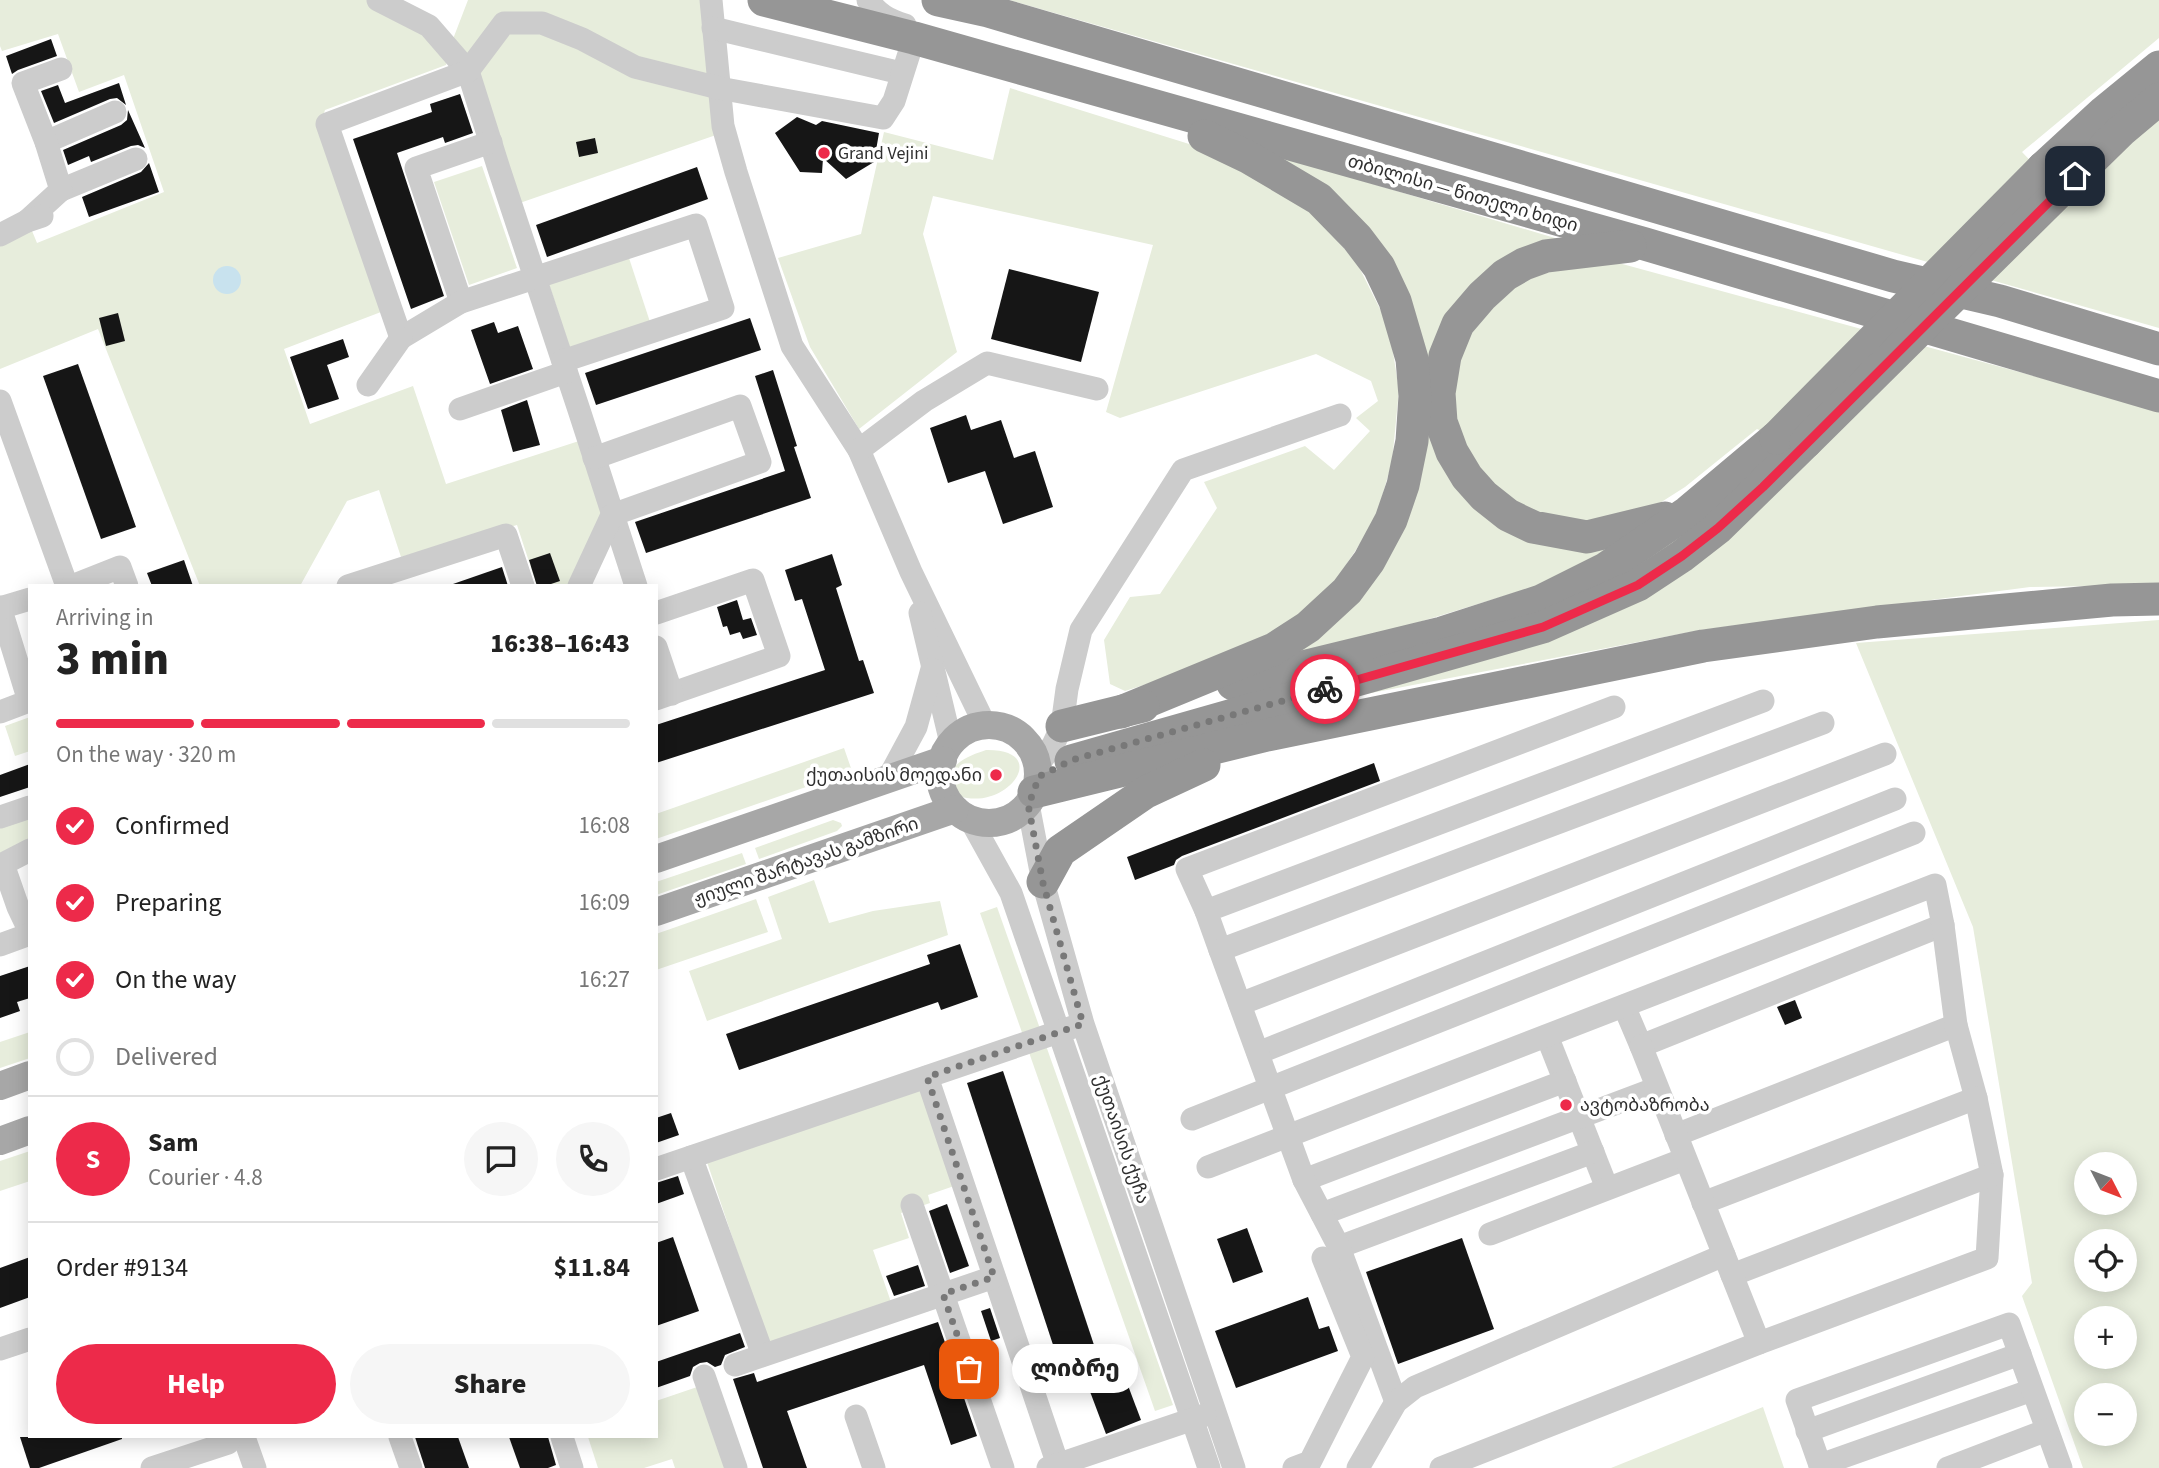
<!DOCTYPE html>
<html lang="en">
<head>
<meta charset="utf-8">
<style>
  :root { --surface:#fff; --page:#f6f6f6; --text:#222; --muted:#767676; --line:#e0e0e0; --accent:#ed2a4a }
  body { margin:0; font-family:"Source Sans 3","Noto Sans Georgian",sans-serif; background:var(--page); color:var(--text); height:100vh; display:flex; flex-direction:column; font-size:26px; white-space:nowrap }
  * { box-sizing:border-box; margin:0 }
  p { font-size:23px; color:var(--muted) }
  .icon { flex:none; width:38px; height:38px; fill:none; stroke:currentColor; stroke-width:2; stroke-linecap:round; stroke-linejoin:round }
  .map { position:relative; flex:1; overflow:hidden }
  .panel { position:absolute; left:28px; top:584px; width:630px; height:854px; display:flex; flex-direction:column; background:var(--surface); border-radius:0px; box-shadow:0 4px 18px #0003 }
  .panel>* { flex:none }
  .needle { width:46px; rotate:132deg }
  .controls { position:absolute; left:2074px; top:1152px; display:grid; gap:14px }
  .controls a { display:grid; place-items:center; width:63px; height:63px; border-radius:50%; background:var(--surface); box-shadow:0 4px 18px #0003; font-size:35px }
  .pin { position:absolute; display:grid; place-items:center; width:60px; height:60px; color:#fff; margin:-30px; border-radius:14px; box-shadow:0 4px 10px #0006 }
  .courier { position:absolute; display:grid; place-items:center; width:70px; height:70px; margin:-35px; border:5px solid #ed2a4a; border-radius:50%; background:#fff; color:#222; box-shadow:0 2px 9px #0007 }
  .bubble { position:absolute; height:49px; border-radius:24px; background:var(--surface); box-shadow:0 4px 18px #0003; font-size:23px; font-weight:800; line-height:49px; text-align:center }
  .head em { font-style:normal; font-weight:800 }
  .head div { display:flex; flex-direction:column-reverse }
  .head { display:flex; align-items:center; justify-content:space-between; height:119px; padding:0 28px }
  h1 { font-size:46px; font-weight:800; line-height:52px }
  .bar { display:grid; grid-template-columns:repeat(4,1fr); gap:10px 7px; align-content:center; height:84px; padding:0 28px }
  .bar i { height:9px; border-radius:5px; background:var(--line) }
  .bar .current { background:var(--accent) }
  .bar p { grid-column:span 4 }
  .line { display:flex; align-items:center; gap:18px; padding:0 28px; border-top:2px solid var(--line) }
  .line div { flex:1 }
  .round { display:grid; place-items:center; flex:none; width:74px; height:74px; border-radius:37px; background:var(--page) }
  ol { padding:0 28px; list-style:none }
  li { display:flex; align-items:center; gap:21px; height:77px }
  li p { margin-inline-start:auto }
  li .icon { padding:7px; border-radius:50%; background:var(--accent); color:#fff; stroke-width:4 }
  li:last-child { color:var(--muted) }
  li i { width:38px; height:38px; border:4px solid var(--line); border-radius:50% }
  .cta { display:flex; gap:14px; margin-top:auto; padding:14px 28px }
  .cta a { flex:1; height:80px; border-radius:42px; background:var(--accent); color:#fff; font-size:28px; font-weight:800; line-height:80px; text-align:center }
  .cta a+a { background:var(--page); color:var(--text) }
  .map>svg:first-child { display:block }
  .green { fill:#e7eddc; fill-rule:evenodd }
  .water { fill:#c8e2ee }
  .building { fill:#161616 }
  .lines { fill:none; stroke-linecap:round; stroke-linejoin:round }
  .minor { stroke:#ccc; stroke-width:23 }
  .major { stroke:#a7a7a7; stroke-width:28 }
  .highway { stroke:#969696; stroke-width:33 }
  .highway-bridge { stroke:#969696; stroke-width:33 }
  .done { stroke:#787878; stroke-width:7; stroke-dasharray:0 12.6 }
  .route { stroke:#ed2a4a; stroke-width:9 }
  .poi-dot { fill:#ed2a4a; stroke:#fff; stroke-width:2.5 }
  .labels { text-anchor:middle; stroke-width:7; stroke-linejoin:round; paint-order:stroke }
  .poi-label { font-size:18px; fill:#2f2f2f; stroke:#fff; text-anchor:start }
  .street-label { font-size:18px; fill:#2f2f2f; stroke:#fff }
</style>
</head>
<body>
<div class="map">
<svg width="2159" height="1468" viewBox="0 0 2159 1468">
  <rect width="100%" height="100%" fill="#fff"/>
  <g class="green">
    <path d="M0,0H384L453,39L468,0H702L716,135L514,205L453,41L446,65L325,110L319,128L381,312L284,349L310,424L413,386L446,484L579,441L604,520L576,586H537L517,525L401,557L379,490L347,501L300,586H200L98,329L0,369V238L30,226L37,243L164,192L124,75L79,92L58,34L2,51L0,46Z"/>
    <path d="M1009,0H2159V38L2022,152L2068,200L2159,117V328Z"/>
    <path d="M1010,88L1218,153L1311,211L1357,263L1389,327L1399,390L1392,462L1375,521L1332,586L1279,632L1213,663L1125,691L1110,684L1104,640L1130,597L1160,594L1217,508L1204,482L1305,446L1334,470L1370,431L1356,418L1378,401L1371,381L1316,354L1120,418L1106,412L1153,245L933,196L923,234L957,352L859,429L810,347L778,258L861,234L884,132L993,160Z"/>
    <path d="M1276,155L1565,241L1432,347L1456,488L1627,539L1563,578L1276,666L1396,535L1414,336Z"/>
    <path d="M482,166L517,268L469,285L434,182Z"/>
    <path d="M628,255L651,325L571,352L548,281Z"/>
    <path d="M1604,259L2159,410V585L2030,587L1701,630L1329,701L1809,451L1757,429L1685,487L1652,508L1615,523L1545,518L1480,481L1463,442L1453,402L1455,362L1477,313L1518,276Z"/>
    <path d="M2159,620V1468H2083L2022,1296L2032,1283L1973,927L1856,643ZM2086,1164H2124V1202H2086ZM2086,1241H2124V1279H2086ZM2086,1318H2124V1356H2086ZM2086,1395H2124V1433H2086Z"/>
    <path d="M30,717V751L15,756L5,726Z"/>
    <path d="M844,748L852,771L656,839V814Z"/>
    <path d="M986,750C1049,749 1012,805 967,798C959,797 954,792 951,785C945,764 971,755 986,750Z"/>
    <path d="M30,816V844L0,857V828Z"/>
    <path d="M833,820L841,823L842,826L837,831L759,859L755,848Z"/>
    <path d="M742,853L746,864L656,895V882Z"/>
    <path d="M814,880L829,923L873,911L940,901L948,935L707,1021L689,971L782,939L768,897Z"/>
    <path d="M756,899L768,932L656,970V934Z"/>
    <path d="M997,907L1173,1405L1155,1411L980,913Z"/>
    <path d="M30,1032V1058L0,1068V1042Z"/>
    <path d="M925,1088L957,1185L928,1195L930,1203L901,1213L909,1238L873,1250L891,1302L768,1343L707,1162Z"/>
    <path d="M30,1151V1181L0,1191V1161Z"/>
    <path d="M703,1385L731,1468H675L672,1459L644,1468H598L588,1437H656V1401Z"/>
    <path d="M1763,1407L1784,1468H1611Z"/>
  </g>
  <circle class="water" cx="227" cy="280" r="14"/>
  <g class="building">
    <path d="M51,39L57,56L18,70L12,74L6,56Z"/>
    <path d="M119,83L126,105L117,98L110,99L54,123L41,91L58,85L65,103Z"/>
    <path d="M460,94L473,133L445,143L443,137L397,153L444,296L411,309L353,139L432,112L430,104Z"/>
    <path d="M128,110L145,148L138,145L131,146L91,162L89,156L68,165L63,150L121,125L127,120Z"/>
    <path d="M797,117L816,125L822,121L879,133L874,162L846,179L823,158L822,173L800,172L775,133Z"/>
    <path d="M595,138L598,153L579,157L576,142Z"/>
    <path d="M149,163L159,192L89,217L82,197L141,172Z"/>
    <path d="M697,167L708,199L547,257L536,225Z"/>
    <path d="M1009,269L1099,292L1081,362L991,339Z"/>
    <path d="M118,313L125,341L106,346L99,318Z"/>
    <path d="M750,318L761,350L596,405L585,373Z"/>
    <path d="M494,322L498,333L518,326L533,369L490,384L471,330Z"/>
    <path d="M343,339L349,357L327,365L339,399L308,409L290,357Z"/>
    <path d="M78,364L136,527L101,539L43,376Z"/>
    <path d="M773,370L797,446L794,447L811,498L646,553L635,522L785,471L755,376Z"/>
    <path d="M527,400L540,445L513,452L501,410Z"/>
    <path d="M966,415L971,430L1001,420L1014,458L1035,451L1053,507L1003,524L985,471L948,483L930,428Z"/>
    <path d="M550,553L560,581L545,586H537L529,560Z"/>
    <path d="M832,554L842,585L836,588L859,661L863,660L874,693L656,763V725L825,670L802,599L795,601L785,570Z"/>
    <path d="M184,560L193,586H152L147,573Z"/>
    <path d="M502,567L508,586H454L453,584Z"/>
    <path d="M737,600L743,620L751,618L757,635L743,639L740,632L730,635L727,626L723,627L717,607Z"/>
    <path d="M1374,763L1380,781L1182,856L1176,860L1174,865L1135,880L1127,857Z"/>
    <path d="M30,764V787L0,797V775Z"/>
    <path d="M960,944L978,997L941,1010L938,1002L739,1070L726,1034L930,964L927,955Z"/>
    <path d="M30,966V998L17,1002L20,1011L0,1018V976Z"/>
    <path d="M1795,1000L1802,1018L1785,1025L1777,1007Z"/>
    <path d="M1003,1071L1095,1348L1058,1360L967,1083Z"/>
    <path d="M671,1113L679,1135L656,1143V1118Z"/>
    <path d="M678,1176L684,1194L656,1204V1183Z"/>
    <path d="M947,1204L969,1266L950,1273L929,1211Z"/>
    <path d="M1247,1228L1263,1272L1233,1283L1217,1239Z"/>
    <path d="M673,1237L699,1311L656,1326V1243Z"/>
    <path d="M1462,1238L1494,1329L1398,1364L1366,1272Z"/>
    <path d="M30,1257V1297L0,1308V1268Z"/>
    <path d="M918,1265L925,1286L894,1296L886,1276Z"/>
    <path d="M1308,1297L1319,1329L1329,1326L1338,1351L1236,1388L1215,1331Z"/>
    <path d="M990,1308L1000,1338L991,1341L981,1311Z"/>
    <path d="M938,1322L977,1436L951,1445L924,1365L787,1411L807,1468H763L733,1379L754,1373L757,1382Z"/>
    <path d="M740,1333L745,1347L725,1355L721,1365L715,1367L707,1362L700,1363L693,1367L690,1376L656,1388V1362Z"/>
    <path d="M1121,1367L1141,1420L1106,1434L1086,1381Z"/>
    <path d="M20,1437H122V1439L39,1468H30Z"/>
    <path d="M415,1437H458L469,1468H425Z"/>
    <path d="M509,1437H548L556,1465L548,1468H520Z"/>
  </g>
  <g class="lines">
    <g class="minor">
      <path d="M378,0L429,26L468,71L499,169L579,410L636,586"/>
      <path d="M711,0L723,126L736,172L792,346L859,450L911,572L985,725"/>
      <path d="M868,0C878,14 888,20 905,25"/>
      <path d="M713,28L901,73"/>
      <path d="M46,142L115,112"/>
      <path d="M61,190L136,159"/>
      <path d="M27,221L61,190L46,142L23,83L61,69"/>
      <path d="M0,235L27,221L42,216"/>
      <path d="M461,302L416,168L491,142"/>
      <path d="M563,361L723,308L696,225L461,302L401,338L327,124L468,71L504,23H542L582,39L635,67L719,88L883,118L894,101L914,38"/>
      <path d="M368,385L401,338"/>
      <path d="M0,401L67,586"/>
      <path d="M460,409L566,372"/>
      <path d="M859,450L924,401L987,363L1097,389"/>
      <path d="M72,586L120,567L127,586"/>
      <path d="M348,586L506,535L523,586"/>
      <path d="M579,586L612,515L760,462L740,406L594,458"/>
      <path d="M0,607L29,701L0,712"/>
      <path d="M0,608L30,599"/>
      <path d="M656,613L753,580L779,656L656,699"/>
      <path d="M920,613L951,743"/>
      <path d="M656,647L672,694"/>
      <path d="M1037,766L1053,745L1062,726L1067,689L1081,630L1183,470L1340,415"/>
      <path d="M888,779L916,727L932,669"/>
      <path d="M1028,804L1043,882L1083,1024L1234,1468"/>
      <path d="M0,817L30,807"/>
      <path d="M970,819L1011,893L1209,1468"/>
      <path d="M30,850L3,864L18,907L30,932"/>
      <path d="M1206,911L1187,869L1614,707"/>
      <path d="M0,945L30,934"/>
      <path d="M1220,950L1206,911L1763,701"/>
      <path d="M1240,1004L1885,754"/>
      <path d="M1624,1006L1641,1046L1943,925"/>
      <path d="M1547,1036L1607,1188"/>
      <path d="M1258,1053L1895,799"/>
      <path d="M927,1077L1059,1468"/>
      <path d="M1192,1119L1914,833"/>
      <path d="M1676,1135L1956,1025"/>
      <path d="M691,1157L763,1355"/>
      <path d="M1208,1167L1935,885L1943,925L1956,1025L1976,1098L1992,1175L1987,1258L1759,1343"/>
      <path d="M656,1169L1073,1027"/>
      <path d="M1304,1180L1565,1081"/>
      <path d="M1703,1203L1976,1098"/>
      <path d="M912,1205L1003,1468"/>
      <path d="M1322,1214L1657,1088"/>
      <path d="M1490,1234L1685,1159"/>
      <path d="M1339,1247L1593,1152"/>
      <path d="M1732,1275L1992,1175"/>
      <path d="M0,1349L30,1339"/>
      <path d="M735,1365L994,1277"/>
      <path d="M704,1376L736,1468"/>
      <path d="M1396,1402L1339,1247L1304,1180L1220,950L1823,723"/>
      <path d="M856,1416L874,1468"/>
      <path d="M1807,1431L2020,1354"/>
      <path d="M244,1437L255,1468"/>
      <path d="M400,1437L411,1468"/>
      <path d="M562,1437L572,1468"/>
      <path d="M1820,1465L2032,1390"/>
      <path d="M152,1468L228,1443"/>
      <path d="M1048,1468L1205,1415"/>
      <path d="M1294,1468L1310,1462L1363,1357L1323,1258"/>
      <path d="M1358,1468L1396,1402L1415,1387L1724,1255"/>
      <path d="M1441,1468L1759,1343L1641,1046"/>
      <path d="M1821,1468L1797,1400L2009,1324L2061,1468"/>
      <path d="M1948,1468L2047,1430"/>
    </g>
    <g class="major">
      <circle cx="989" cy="774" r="49"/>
      <path d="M656,859L943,760"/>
      <path d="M656,912L955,809"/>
      <path d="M0,1086L30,1075"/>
      <path d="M0,1141L30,1130"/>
    </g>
    <g class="highway">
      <path d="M764,0L914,38L1645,244L2159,396"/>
      <path d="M938,0L988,11L1893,276L2000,301L2159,349"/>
      <path d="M2043,168L2104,112L2159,67"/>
      <path d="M2075,176L2121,131L2159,99"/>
      <path d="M1630,246L1546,256L1524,264L1505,275L1482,296L1458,324L1445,356L1439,393L1441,422L1452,452L1467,477L1484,496L1508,515L1533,527L1587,537L1665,518"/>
      <path d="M1233,684L1442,633L1541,601L1605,569L1688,512L1776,438"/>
      <path d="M1121,712L1274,649L1308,627L1347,591L1369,561L1391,520L1403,485L1412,441L1415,396L1412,359L1395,301L1379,267L1357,238L1319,199L1248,157L1204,136"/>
      <path d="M1062,726L1143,706"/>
      <path d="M1071,761L1543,627L1638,585L1682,556L1718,528L1806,442"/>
      <path d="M1034,792L1267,735L1703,646L1877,622L2112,600L2159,599"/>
      <path d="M1043,882L1060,851L1146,792L1204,765"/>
    </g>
    <g class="highway-bridge">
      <path d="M1776,438L2043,168"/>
      <path d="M1806,442L2075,176"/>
    </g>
  </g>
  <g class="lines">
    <path class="done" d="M969,1369L943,1294L994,1277L927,1077L1083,1024L1043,883L1028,804L1034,792L1038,777L1072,760L1325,689"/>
    <path class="route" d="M1325,689L1543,627L1638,585L1682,556L1718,528L1763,487L2075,176"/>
  </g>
  <g class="poi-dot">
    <circle cx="824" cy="153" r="7"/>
    <circle cx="996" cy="775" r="7"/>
    <circle cx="1566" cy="1105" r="7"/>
  </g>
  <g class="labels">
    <g class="poi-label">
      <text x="838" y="159">Grand Vejini</text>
      <text x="982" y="781" text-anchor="end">ქუთაისის მოედანი</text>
      <text x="1580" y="1111">ავტობაზრობა</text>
    </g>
    <g class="street-label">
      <text transform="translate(1463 193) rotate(16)" y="6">თბილისი — წითელი ხიდი</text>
      <text transform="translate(806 861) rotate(-19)" y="6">ჟიული შარტავას გამზირი</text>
      <text transform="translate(1122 1139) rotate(71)" y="6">ქუთაისის ქუჩა</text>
    </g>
  </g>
</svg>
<div class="controls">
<a><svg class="needle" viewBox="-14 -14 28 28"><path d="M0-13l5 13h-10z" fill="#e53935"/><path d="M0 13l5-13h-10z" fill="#767676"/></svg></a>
<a><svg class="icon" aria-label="locate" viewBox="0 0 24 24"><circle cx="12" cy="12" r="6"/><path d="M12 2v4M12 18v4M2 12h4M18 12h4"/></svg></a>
<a>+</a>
<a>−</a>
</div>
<div class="pin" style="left:969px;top:1369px;background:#ea580c"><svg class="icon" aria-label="bag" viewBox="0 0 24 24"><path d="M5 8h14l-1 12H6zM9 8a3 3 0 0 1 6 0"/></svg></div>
<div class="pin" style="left:2075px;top:176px;background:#1f2937"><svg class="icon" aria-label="home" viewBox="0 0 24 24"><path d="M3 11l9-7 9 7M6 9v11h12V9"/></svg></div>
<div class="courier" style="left:1325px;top:689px"><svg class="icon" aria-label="bike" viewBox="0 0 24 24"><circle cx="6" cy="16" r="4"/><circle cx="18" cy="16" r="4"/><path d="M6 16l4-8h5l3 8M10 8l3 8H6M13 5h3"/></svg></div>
<div class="bubble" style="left:1012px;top:1344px;width:126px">ლიბრე</div>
<section class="panel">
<div class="head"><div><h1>3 min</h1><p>Arriving in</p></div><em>16:38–16:43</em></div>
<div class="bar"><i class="current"></i><i class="current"></i><i class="current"></i><i></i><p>On the way · 320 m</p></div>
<ol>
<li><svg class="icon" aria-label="check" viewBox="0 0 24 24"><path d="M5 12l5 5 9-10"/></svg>Confirmed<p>16:08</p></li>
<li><svg class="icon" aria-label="check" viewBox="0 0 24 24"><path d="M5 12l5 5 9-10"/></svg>Preparing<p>16:09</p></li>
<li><svg class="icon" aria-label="check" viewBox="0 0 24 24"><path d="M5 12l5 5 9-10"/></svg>On the way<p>16:27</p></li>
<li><i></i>Delivered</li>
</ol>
<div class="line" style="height:126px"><b class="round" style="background:var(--accent);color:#fff">S</b><div><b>Sam</b><p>Courier · 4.8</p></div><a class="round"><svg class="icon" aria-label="chat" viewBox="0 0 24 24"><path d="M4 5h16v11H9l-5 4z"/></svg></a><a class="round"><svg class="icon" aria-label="phone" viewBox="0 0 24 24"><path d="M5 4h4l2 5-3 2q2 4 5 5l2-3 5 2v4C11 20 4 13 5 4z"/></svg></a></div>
<div class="line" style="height:91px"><div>Order #9134</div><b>$11.84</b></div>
<div class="cta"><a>Help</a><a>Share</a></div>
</section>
</div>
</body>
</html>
